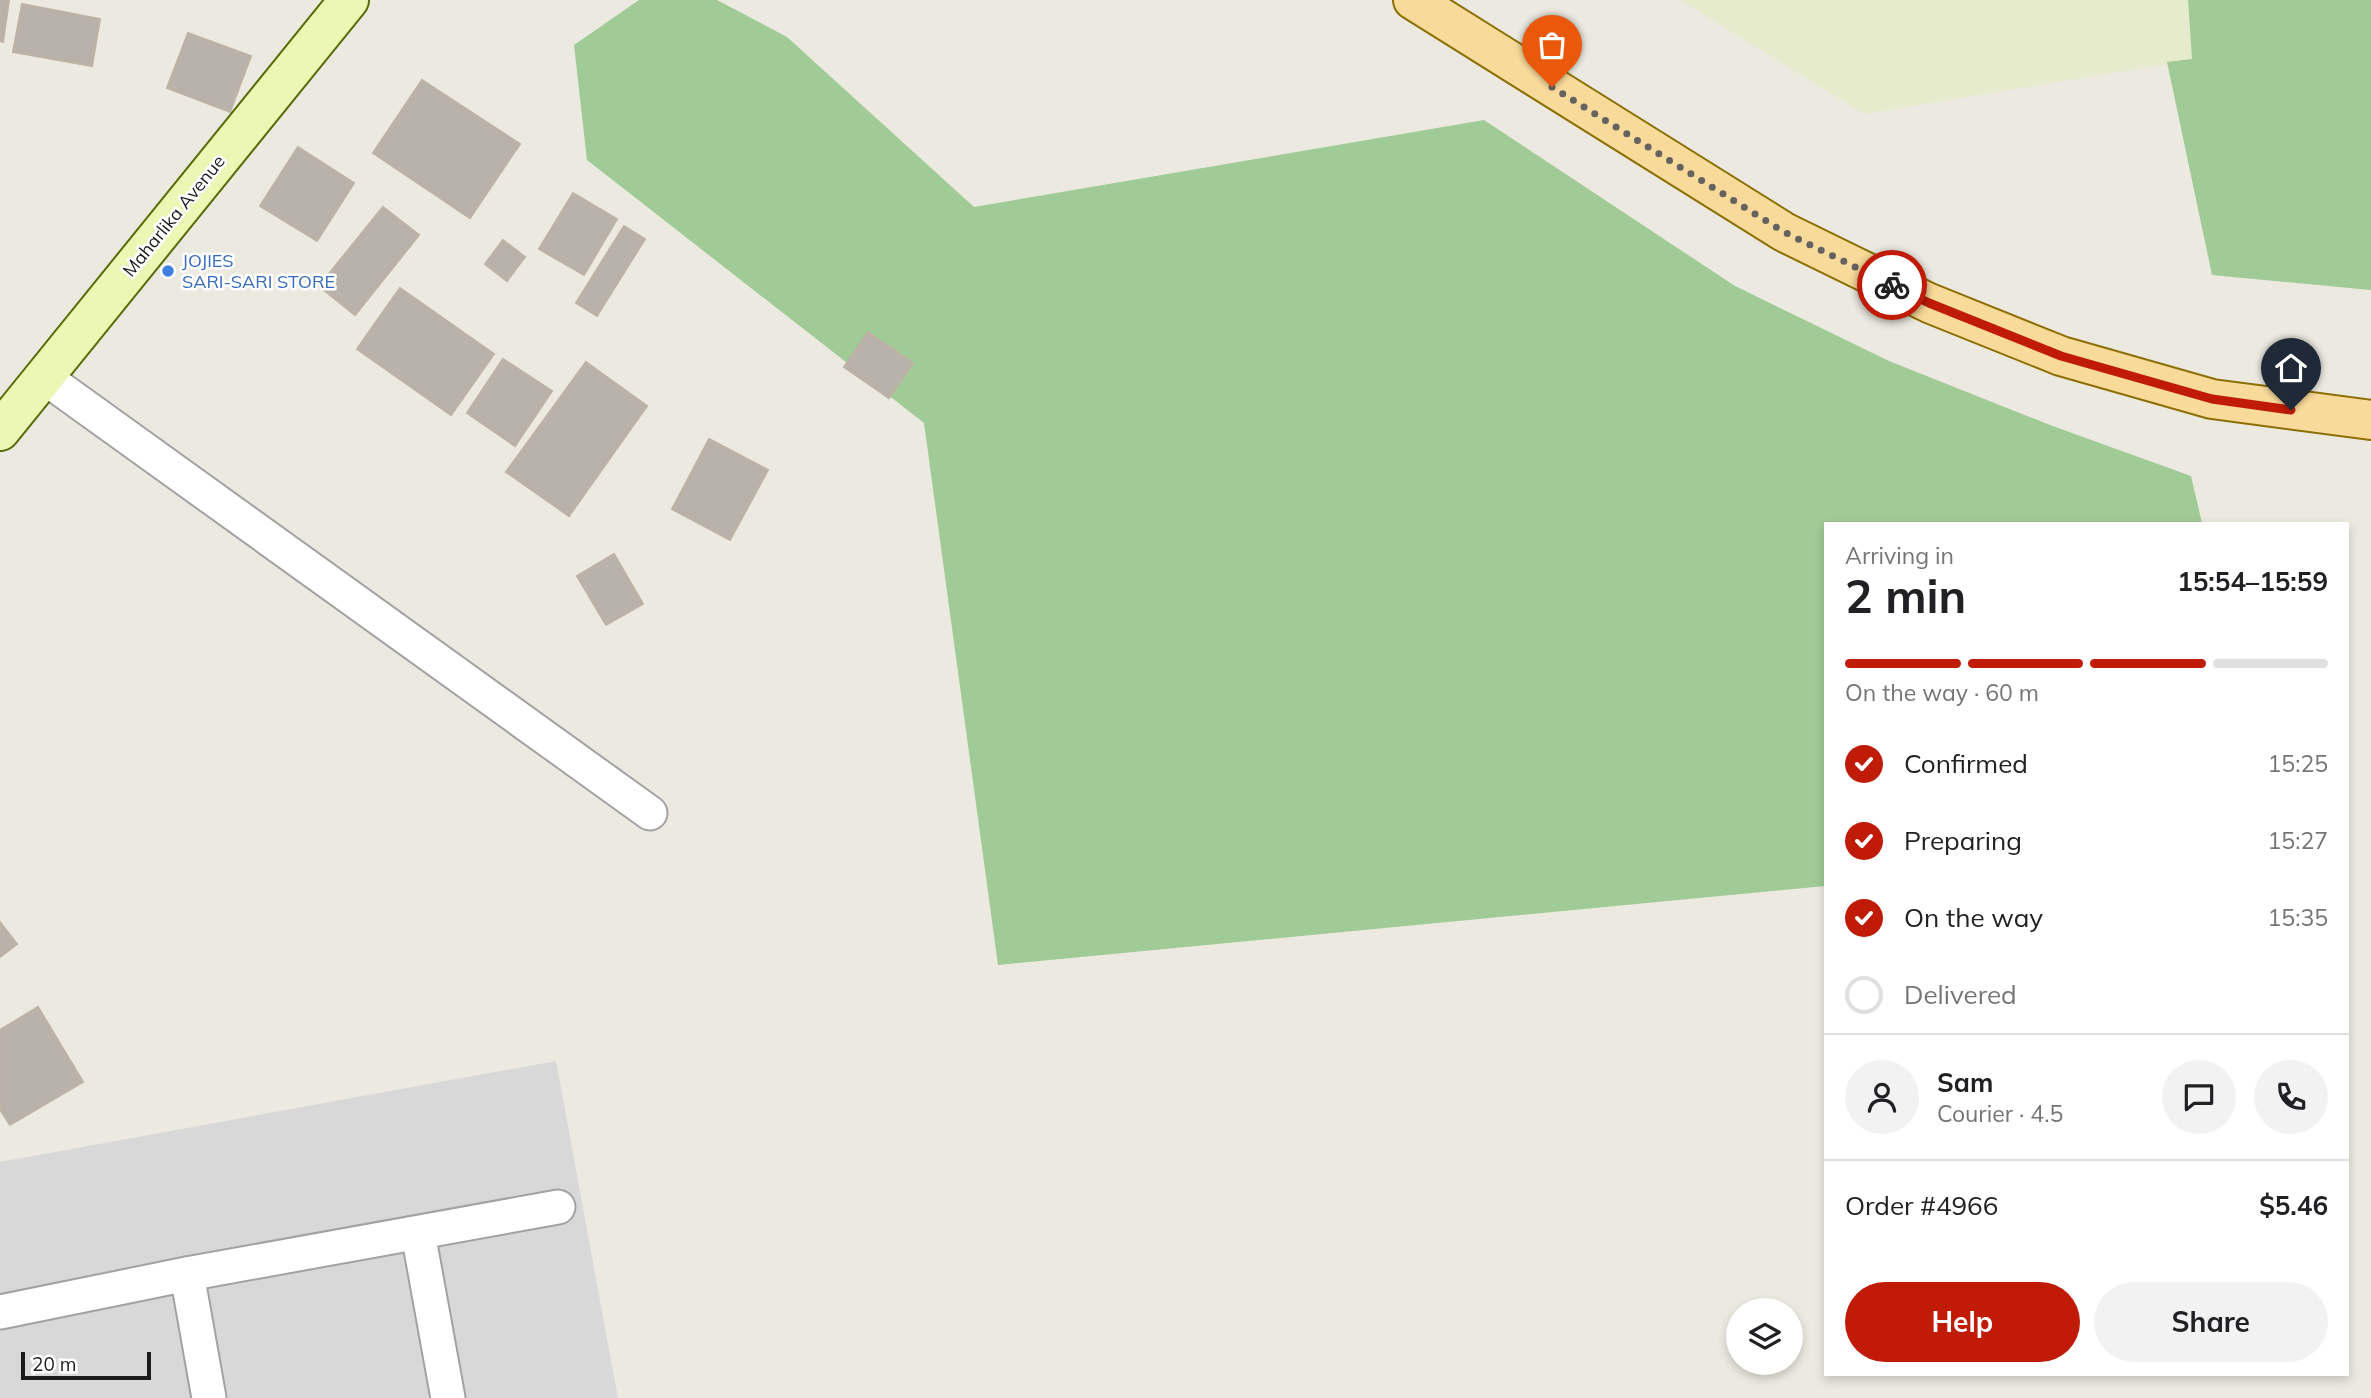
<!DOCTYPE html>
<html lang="en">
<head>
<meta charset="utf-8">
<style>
  :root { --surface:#fff; --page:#f2f2f2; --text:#202124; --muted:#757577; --line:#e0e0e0; --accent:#bf1b07 }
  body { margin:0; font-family:Mulish,sans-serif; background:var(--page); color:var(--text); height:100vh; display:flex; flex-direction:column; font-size:26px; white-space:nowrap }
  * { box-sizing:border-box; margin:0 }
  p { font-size:23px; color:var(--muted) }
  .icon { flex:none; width:38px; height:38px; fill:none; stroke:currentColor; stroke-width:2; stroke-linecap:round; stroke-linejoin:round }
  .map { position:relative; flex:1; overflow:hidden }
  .side { position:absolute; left:1824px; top:522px; width:525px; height:854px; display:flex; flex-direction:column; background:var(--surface); border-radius:0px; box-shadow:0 4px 10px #0003 }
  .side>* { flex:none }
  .tools { position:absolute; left:1726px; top:1298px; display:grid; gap:14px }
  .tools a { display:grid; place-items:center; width:77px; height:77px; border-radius:50%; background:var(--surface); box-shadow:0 4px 10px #0003; font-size:35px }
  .scale { position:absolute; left:21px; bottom:18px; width:130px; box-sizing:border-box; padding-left:7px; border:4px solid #1b1b1b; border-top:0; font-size:19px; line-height:24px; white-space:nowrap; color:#1b1b1b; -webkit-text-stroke:5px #fff; paint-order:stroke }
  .pin { position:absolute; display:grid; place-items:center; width:60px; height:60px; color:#fff; margin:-72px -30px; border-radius:50% 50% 50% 0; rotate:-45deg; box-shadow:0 0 7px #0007 }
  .pin .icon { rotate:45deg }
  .courier { position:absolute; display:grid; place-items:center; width:70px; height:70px; margin:-35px; border:5px solid #bf1b07; border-radius:50%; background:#fff; color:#222; box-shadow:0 2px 9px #0007 }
  .summary em { font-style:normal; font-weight:700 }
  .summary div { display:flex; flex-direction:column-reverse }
  .summary { display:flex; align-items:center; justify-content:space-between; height:119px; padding:0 21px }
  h1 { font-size:46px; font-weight:700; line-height:52px }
  .bar { display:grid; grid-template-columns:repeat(4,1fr); gap:10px 7px; align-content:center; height:84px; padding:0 21px }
  .bar i { height:9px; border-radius:5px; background:var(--line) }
  .bar .selected { background:var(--accent) }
  .bar p { grid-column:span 4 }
  .line { display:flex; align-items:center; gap:18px; padding:0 21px; border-top:2px solid var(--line) }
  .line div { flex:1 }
  .round { display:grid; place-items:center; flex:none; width:74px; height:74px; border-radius:37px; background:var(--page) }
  ol { padding:0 21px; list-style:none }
  li { display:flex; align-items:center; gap:21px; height:77px }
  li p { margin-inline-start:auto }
  li .icon { padding:7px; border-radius:50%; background:var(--accent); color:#fff; stroke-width:4 }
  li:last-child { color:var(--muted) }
  li i { width:38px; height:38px; border:4px solid var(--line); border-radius:50% }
  .cta { display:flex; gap:14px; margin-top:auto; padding:14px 21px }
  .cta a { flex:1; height:80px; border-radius:42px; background:var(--accent); color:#fff; font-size:28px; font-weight:700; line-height:80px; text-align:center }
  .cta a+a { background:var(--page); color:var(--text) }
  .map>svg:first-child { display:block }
  .residential { fill:#d9d8d8 }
  .farmland { fill:#e5ebcc }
  .forest { fill:#a0ca96 }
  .building { fill:#b8b2aa; stroke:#bdb2a4; stroke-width:2 }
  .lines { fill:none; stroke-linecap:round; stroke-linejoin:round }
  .street-casing { stroke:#a2a2a2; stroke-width:37 }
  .secondary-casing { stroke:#566c08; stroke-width:42 }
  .primary-casing { stroke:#8d6f05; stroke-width:42 }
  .street { stroke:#fff; stroke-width:33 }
  .secondary { stroke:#ecf7b4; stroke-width:38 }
  .primary { stroke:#f8da9a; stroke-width:38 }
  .done { stroke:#646360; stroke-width:7; stroke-dasharray:0 12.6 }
  .route { stroke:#bf1b07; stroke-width:9 }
  .shop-dot { fill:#3f7fe0; stroke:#fff; stroke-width:2.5 }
  .labels { text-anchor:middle; stroke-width:5; stroke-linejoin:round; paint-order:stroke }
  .street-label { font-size:18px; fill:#1b1b1b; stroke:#fff }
  .shop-label { font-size:18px; fill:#366cbe; stroke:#fff; text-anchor:start }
</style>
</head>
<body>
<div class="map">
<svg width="2371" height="1398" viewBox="0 0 2371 1398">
  <rect width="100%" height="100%" fill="#eceae0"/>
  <path class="residential" d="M556,1061L618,1398H0V1162Z"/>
  <path class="farmland" d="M1680,0H2188L2192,60L1864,114Z"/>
  <g class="forest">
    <path d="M639,0H717L787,37L974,207L1484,120L1735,286L1889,361L2050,425L2191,476L2202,523H1825V886L998,965L924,423L587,160L574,45Z"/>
    <path d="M2188,0H2371V290L2212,275L2167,62L2192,59Z"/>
  </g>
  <g class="building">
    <path d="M0,0H9L3,42L0,41Z"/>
    <path d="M22,4L100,19L92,66L13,52Z"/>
    <path d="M188,33L251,56L230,112L167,88Z"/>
    <path d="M422,80L520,144L470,218L373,153Z"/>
    <path d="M298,147L354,183L317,241L260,206Z"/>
    <path d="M573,193L617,219L584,275L539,249Z"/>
    <path d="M383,207L419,235L355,315L319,286Z"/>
    <path d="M624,226L645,239L597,316L576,303Z"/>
    <path d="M503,240L525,257L507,281L485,264Z"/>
    <path d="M400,288L494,354L451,415L357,349Z"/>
    <path d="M868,332L913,363L889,398L844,367Z"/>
    <path d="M503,359L552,391L515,446L467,413Z"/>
    <path d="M586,362L647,406L569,516L506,472Z"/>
    <path d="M709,439L768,470L730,540L672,509Z"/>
    <path d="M614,554L643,604L606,625L577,576Z"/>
    <path d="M0,922L17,944L0,957Z"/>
    <path d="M38,1007L83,1082L10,1125L0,1109V1030Z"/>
  </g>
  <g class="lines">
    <defs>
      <g id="street">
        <path d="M44,377L650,813"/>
        <path d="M418,1233L448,1398"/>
        <path d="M187,1274L209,1398"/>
        <path d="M0,1312L187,1274L558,1207"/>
      </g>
      <path id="secondary" d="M0,431L349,0"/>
      <path id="primary" d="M1413,0L1784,232L1929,303L2061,356L2212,399L2371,420"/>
    </defs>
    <use href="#street" class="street-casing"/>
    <use href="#secondary" class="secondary-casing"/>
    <use href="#primary" class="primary-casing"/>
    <use href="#street" class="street"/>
    <use href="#secondary" class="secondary"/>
    <use href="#primary" class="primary"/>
  </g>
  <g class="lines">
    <path class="done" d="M1552,87L1784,232L1892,285"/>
    <path class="route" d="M1892,285L1929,303L2061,356L2212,399L2291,410"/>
  </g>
  <circle class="shop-dot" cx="168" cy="271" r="7"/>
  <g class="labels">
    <g class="street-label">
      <text transform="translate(174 216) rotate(-51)" y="6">Maharlika Avenue</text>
    </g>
    <g class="shop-label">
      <text x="182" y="267">JOJIES<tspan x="182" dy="21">SARI-SARI STORE</tspan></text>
    </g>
  </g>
</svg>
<div class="tools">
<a><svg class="icon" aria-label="layers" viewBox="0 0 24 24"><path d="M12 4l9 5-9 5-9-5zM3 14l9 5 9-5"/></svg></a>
</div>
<div class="scale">20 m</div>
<div class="pin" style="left:1552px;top:87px;background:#ea580c"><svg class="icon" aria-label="bag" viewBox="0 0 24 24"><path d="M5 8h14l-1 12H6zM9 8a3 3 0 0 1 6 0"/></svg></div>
<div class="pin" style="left:2291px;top:410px;background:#1f2937"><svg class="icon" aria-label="home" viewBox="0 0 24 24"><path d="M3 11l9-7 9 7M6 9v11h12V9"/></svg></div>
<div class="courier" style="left:1892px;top:285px"><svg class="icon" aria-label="bike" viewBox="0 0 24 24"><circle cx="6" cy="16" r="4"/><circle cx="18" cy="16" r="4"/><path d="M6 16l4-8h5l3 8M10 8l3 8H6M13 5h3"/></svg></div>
<section class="side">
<div class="summary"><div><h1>2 min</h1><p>Arriving in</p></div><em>15:54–15:59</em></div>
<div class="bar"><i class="selected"></i><i class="selected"></i><i class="selected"></i><i></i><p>On the way · 60 m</p></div>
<ol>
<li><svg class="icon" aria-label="check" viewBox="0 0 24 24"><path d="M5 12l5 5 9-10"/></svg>Confirmed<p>15:25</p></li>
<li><svg class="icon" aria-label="check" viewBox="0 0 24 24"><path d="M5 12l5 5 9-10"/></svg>Preparing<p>15:27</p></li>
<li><svg class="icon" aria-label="check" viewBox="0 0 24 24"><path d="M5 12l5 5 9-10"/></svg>On the way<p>15:35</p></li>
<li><i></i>Delivered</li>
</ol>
<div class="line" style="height:126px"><a class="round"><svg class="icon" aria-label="person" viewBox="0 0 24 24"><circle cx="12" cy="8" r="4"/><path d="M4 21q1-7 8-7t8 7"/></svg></a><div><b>Sam</b><p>Courier · 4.5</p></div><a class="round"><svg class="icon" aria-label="chat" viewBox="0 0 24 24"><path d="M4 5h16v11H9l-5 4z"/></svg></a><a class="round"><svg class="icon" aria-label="phone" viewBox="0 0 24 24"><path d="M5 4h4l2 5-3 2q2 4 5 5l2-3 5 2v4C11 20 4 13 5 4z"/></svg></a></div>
<div class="line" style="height:91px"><div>Order #4966</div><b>$5.46</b></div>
<div class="cta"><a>Help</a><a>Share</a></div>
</section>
</div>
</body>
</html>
